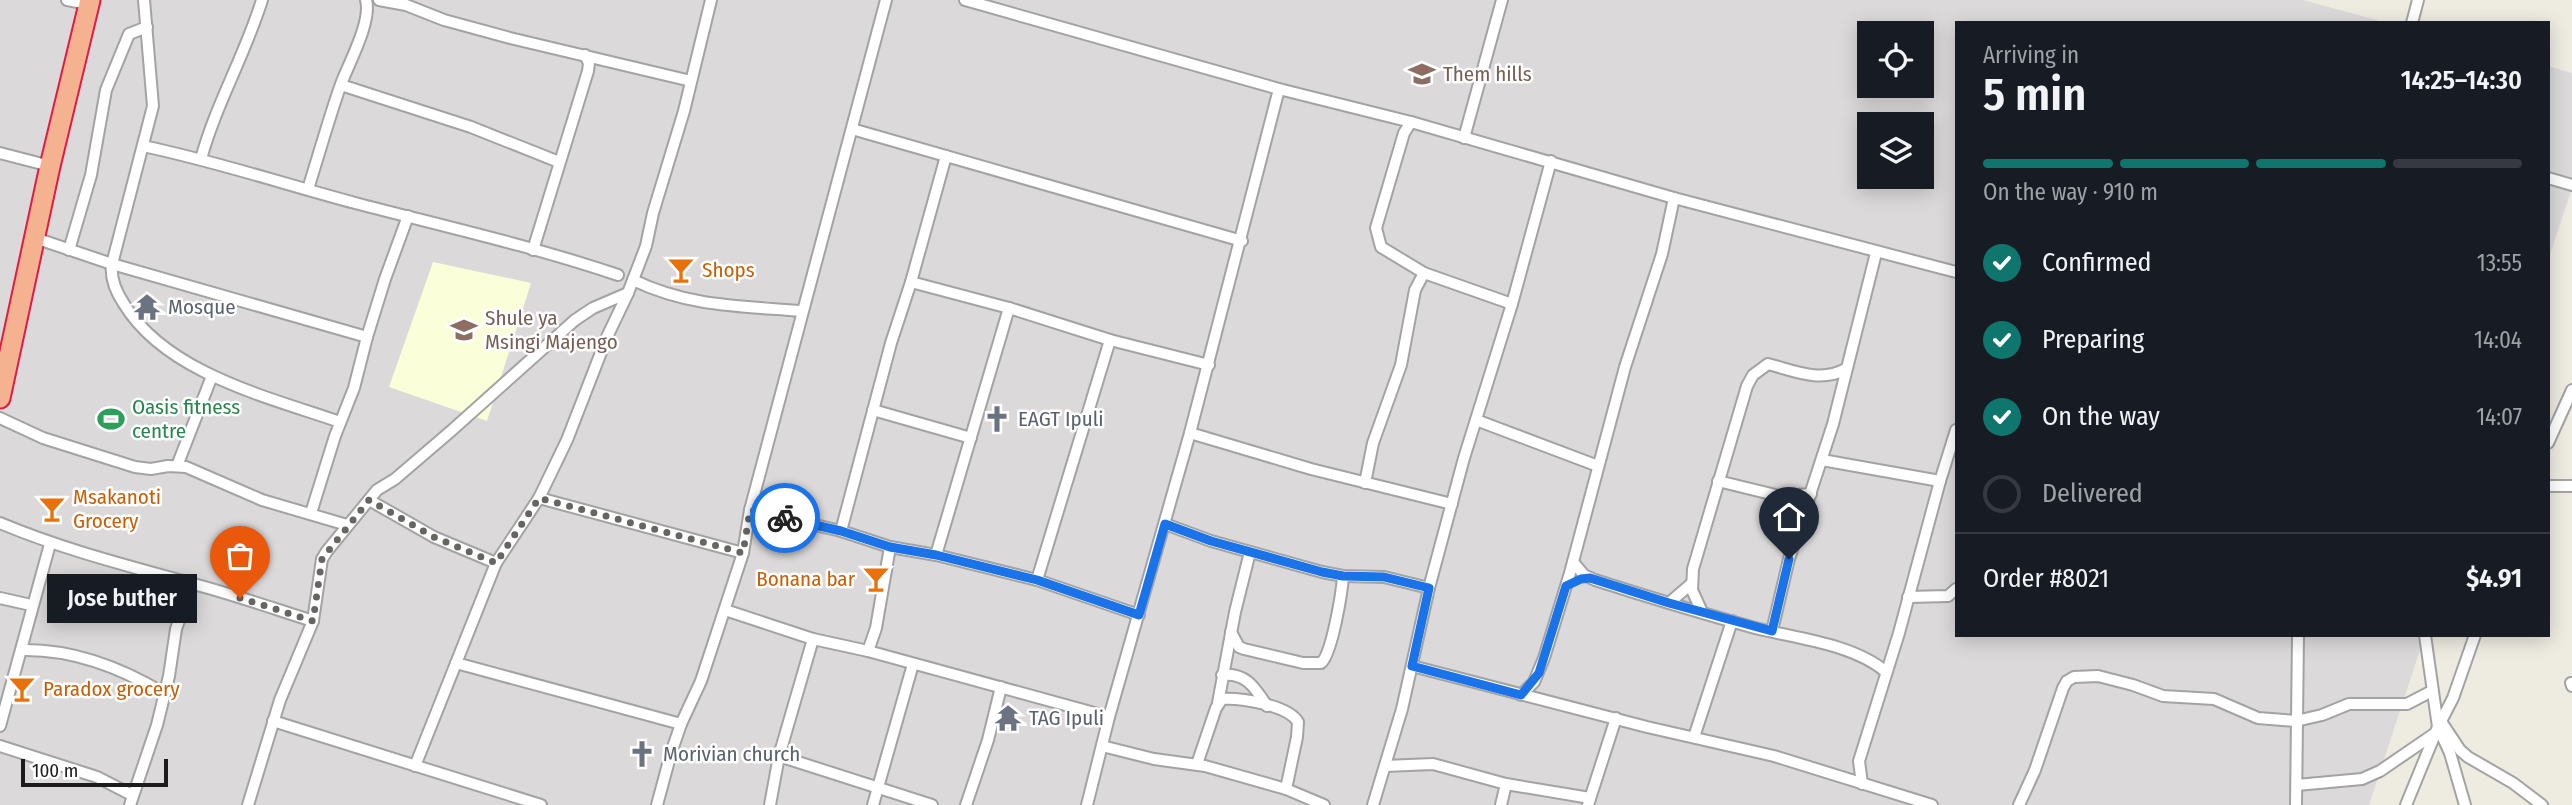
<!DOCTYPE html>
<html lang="en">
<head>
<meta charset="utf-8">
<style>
  :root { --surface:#171b24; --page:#242831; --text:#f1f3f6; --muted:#9ea1a6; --line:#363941; --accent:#0f766e }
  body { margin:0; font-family:"Fira Sans Condensed",sans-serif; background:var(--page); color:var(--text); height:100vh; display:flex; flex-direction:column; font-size:26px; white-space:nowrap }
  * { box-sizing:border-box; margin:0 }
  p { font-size:23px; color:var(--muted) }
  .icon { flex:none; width:38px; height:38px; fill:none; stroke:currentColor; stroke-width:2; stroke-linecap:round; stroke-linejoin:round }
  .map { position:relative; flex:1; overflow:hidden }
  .drawer { position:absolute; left:1955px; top:21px; width:595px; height:616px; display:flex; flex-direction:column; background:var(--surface); border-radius:0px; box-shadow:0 4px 18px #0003 }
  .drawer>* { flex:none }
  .controls { position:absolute; left:1857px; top:21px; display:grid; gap:14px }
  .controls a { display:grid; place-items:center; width:77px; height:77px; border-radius:0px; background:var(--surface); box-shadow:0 4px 18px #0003; font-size:35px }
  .scale { position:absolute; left:21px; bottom:18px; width:147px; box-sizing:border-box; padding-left:7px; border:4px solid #1c1c1c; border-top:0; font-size:19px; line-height:24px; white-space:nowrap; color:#1c1c1c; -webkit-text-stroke:5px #fff; paint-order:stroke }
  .pin { position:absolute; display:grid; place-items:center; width:60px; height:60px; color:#fff; margin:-72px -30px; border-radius:50% 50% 50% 0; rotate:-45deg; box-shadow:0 0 7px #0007 }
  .pin .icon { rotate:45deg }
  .courier { position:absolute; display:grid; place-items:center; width:70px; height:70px; margin:-35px; border:5px solid #1a73e8; border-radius:50%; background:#fff; color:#222; box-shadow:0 2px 9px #0007 }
  .bubble { position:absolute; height:49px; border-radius:0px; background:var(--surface); box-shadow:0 4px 18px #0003; font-size:23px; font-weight:600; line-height:49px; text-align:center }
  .headline em { font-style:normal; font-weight:600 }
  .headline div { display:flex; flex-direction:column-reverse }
  .headline { display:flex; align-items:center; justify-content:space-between; height:119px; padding:0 28px }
  h1 { font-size:46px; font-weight:600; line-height:52px }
  .bar { display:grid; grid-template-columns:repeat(4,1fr); gap:10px 7px; align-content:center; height:84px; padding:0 28px }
  .bar i { height:9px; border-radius:5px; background:var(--line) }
  .bar .selected { background:var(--accent) }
  .bar p { grid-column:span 4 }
  .line { display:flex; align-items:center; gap:18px; padding:0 28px; border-top:2px solid var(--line) }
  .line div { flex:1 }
  ol { padding:0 28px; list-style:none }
  li { display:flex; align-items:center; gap:21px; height:77px }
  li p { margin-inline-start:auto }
  li .icon { padding:7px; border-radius:50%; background:var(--accent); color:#fff; stroke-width:4 }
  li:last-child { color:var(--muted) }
  li i { width:38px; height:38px; border:4px solid var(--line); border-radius:50% }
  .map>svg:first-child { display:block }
  .residential { fill:#dbd9d9; fill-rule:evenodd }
  .education { fill:#faffda }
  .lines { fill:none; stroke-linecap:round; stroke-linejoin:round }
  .minor-casing { stroke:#a3a3a3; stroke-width:14 }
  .trunk-casing { stroke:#de1c45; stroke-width:23 }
  .minor { stroke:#fff; stroke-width:10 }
  .trunk { stroke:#f4b290; stroke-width:19 }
  .done { stroke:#666561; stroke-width:7; stroke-dasharray:0 12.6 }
  .route { stroke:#1a73e8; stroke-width:9 }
  .labels { text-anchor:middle; stroke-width:5; stroke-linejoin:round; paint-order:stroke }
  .education-label { font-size:21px; fill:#785e54; stroke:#fff; text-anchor:start }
  .food-label { font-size:21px; fill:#c56008; stroke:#fff; text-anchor:start }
  .worship-label { font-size:21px; fill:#5b616d; stroke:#fff; text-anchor:start }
  .leisure-label { font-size:21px; fill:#27864d; stroke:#fff; text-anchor:start }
</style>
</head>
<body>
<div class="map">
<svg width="2572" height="805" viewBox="0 0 2572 805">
  <rect width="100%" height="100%" fill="#eeece1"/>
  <g class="residential">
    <path d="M0,0H2303L2387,23H1956V635H2425L2369,805H0ZM1869,33H1922V86H1869ZM1869,124H1922V177H1869Z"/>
    <path d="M2548,66L2572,73V188L2548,261Z"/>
  </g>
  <path class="education" d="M433,262L531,283L487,421L389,387Z"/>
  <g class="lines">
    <defs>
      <g id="minor">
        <path d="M67,0L89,4"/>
        <path d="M144,0L153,106L112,264C110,279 116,292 124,304C166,373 268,397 340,422"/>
        <path d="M379,0L406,5L444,20L510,38L691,81"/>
        <path d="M965,0L1279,89L1411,122L1674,198L1956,272"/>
        <path d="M2412,23L2418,0"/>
        <path d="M341,85L471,127L559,162"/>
        <path d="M1411,122L1404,133L1376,228L1381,247L1424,273L1512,304"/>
        <path d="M852,129L1242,241"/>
        <path d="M1464,138L1502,0"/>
        <path d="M143,146C215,161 284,184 355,203C443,226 532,246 618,275"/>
        <path d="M0,153L50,166"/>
        <path d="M201,159C216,104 245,55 262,0"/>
        <path d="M2548,178L2572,185"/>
        <path d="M308,189C319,154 329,118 341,84C349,63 372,21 366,0"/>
        <path d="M35,238L112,264L367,337"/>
        <path d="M69,250L91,175L106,90L129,34L147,27"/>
        <path d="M533,250L588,71L589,63L585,55"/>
        <path d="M633,280C689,307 741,306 801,311"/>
        <path d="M911,282L1009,308L1110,340L1209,365"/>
        <path d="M873,410L971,438"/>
        <path d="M0,418L43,438L135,467L151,469L168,466L186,467L262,500L347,525"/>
        <path d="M1476,420L1598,466"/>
        <path d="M1190,433L1311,469L1452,504"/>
        <path d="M2548,443L2572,390"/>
        <path d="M1822,460L1940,481"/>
        <path d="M177,466L212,376"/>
        <path d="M1718,481L1779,496L1811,494"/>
        <path d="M1365,483L1373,443L1401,365L1415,290L1424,273"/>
        <path d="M2548,486H2572"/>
        <path d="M539,498L567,440L607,337L628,293L646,246L653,213L684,111L711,0"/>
        <path d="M369,500L434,537L496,563"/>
        <path d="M750,510L886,0"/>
        <path d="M311,513L335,436L354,388L367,337L385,279L408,216"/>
        <path d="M0,523C62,549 125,565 190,583C232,594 272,608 313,621"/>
        <path d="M1165,524L1211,541L1322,572L1343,576L1384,577L1429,588"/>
        <path d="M841,531L891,343L911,282L946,156"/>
        <path d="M936,555L1009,308"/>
        <path d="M1573,562L1584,575L1595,580C1648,597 1701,613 1755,628C1795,638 1854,644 1886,672"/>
        <path d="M1037,580L1110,340"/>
        <path d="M1908,597L1948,596L1956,589"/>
        <path d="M0,598L31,605"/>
        <path d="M1669,603L1691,584"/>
        <path d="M725,610L813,639L868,651L1109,717"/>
        <path d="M1702,612L1692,590L1693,569L1747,386L1753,375L1768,364C1795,371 1820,383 1846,369"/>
        <path d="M1772,631L1789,559L1833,424L1876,253"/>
        <path d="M1231,632L1239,647L1244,649L1303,663H1321C1332,654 1342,592 1343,576"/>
        <path d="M2425,635L2438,727L2450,753L2465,805"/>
        <path d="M22,650C73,649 122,668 165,694"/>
        <path d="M868,651L876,628L890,547"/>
        <path d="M456,663L681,724"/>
        <path d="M1412,666L1647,727L1774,756L1932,805"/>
        <path d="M1222,675C1246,672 1255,688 1267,706"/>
        <path d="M2571,683L2572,686"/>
        <path d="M1521,695L1534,682L1544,658L1570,573L1625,367L1662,254L1674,198"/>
        <path d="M1218,703L1235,612L1250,552"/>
        <path d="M273,721L541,805"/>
        <path d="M2442,723L2460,750L2468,757L2513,783L2542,805"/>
        <path d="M0,726L50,544"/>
        <path d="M1694,737L1732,621"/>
        <path d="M0,746L97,777L132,795"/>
        <path d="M1102,746L1154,759L1205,766L1286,789L1324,805"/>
        <path d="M779,756L932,805"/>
        <path d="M1197,764L1216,708L1222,699C1241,698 1288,705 1298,722L1297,737L1286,789"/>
        <path d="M415,766L496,563L539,498L743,553"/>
        <path d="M1385,766L1433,764L1506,784L1590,798"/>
        <path d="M1862,784L1859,761L1899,633L1940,481L1956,430"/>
        <path d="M2297,785L2362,779L2380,771L2437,732"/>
        <path d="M130,805L157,725L169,676L176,629L192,583"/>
        <path d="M248,805L280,700L313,621L322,559L327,551L377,490L395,479L451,431L575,320L593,308L628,293"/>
        <path d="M657,805L671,753L681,724L701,681L743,553L750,510L841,531L890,547L936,555L1037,580L1139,615"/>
        <path d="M770,805L779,756L813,639"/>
        <path d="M873,805L913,664"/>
        <path d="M966,805L988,740L1001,687"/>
        <path d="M1087,805L1109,717L1190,433L1279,89"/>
        <path d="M1373,805L1402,709L1429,588L1464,458L1512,304L1551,161"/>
        <path d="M1501,805L1506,784"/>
        <path d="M1588,805L1616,718"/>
        <path d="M2019,805L2035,770L2063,688L2067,681L2074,677L2098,676L2133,685L2163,696L2214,699L2258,718L2296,721L2322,715L2349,704H2407L2432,691"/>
        <path d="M2296,805L2298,635"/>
        <path d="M2406,805L2438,727L2453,698L2475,635"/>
      </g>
      <path id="trunk" d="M0,398L50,166L90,0"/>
    </defs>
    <use href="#minor" class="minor-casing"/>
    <use href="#trunk" class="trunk-casing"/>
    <use href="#minor" class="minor"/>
    <use href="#trunk" class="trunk"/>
  </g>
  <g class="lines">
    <path class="done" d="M240,598L313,621L322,559L369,500L434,537L496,563L539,498L743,553L750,510L785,518"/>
    <path class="route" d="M785,518L841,531L890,547L936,555L1037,580L1139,615L1165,524L1211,541L1322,572L1343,576L1384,577L1429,588L1412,666L1521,695L1539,673L1566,586L1581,579L1590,578L1669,603L1772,631L1789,559"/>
  </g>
  <defs>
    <symbol id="school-bare" viewBox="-9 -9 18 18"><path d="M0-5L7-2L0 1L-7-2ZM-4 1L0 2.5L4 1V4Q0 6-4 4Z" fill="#8d6e63" stroke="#fff" stroke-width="2.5" paint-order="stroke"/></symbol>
    <symbol id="bar-bare" viewBox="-9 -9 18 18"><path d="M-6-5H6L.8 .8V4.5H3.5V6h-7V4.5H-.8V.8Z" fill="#e8710a" stroke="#fff" stroke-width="2.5" paint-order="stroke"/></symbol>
    <symbol id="temple-bare" viewBox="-9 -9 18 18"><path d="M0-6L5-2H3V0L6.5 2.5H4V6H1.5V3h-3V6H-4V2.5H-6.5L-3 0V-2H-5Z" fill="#6b7280" stroke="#fff" stroke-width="2.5" paint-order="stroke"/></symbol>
    <symbol id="stadium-bare" viewBox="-9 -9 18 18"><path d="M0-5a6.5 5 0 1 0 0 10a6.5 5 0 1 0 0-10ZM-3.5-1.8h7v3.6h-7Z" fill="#2e9e5b" stroke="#fff" stroke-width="2.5" paint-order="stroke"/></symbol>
    <symbol id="church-bare" viewBox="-9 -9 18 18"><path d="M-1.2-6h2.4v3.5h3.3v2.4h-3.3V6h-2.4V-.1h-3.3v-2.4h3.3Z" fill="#6b7280" stroke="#fff" stroke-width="2.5" paint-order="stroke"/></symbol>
  </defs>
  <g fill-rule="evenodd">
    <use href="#school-bare" x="1403" y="55" width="38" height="38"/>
    <use href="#bar-bare" x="662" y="251" width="38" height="38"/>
    <use href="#temple-bare" x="128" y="288" width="38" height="38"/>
    <use href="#school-bare" x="445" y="311" width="38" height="38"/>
    <use href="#stadium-bare" x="92" y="400" width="38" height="38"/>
    <use href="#church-bare" x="978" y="400" width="38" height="38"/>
    <use href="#bar-bare" x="33" y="490" width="38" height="38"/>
    <use href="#bar-bare" x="857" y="560" width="38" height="38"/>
    <use href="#bar-bare" x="3" y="670" width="38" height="38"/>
    <use href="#temple-bare" x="989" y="699" width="38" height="38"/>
    <use href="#church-bare" x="623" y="735" width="38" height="38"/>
  </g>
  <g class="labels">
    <g class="education-label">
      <text x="1443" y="81">Them hills</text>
      <text x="485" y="325">Shule ya<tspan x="485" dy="24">Msingi Majengo</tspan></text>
    </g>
    <g class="food-label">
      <text x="702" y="277">Shops</text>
      <text x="73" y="504">Msakanoti<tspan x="73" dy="24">Grocery</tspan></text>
      <text x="855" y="586" text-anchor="end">Bonana bar</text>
      <text x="43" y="696">Paradox grocery</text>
    </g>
    <g class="worship-label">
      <text x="168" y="314">Mosque</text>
      <text x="1018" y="426">EAGT Ipuli</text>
      <text x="1029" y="725">TAG Ipuli</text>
      <text x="663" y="761">Morivian church</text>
    </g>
    <g class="leisure-label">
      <text x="132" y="414">Oasis fitness<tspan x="132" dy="24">centre</tspan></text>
    </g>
  </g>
</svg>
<div class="controls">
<a><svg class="icon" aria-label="locate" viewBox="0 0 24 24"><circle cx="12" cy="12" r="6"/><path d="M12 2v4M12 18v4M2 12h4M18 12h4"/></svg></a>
<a><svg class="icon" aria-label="layers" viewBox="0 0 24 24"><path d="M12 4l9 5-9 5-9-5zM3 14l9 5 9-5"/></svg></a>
</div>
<div class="scale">100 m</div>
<div class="pin" style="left:240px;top:598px;background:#ea580c"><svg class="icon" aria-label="bag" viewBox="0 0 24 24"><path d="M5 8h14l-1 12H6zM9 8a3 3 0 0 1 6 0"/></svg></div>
<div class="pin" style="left:1789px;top:559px;background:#1f2937"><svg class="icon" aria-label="home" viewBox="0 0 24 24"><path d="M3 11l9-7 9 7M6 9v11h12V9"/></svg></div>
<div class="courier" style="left:785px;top:518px"><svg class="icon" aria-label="bike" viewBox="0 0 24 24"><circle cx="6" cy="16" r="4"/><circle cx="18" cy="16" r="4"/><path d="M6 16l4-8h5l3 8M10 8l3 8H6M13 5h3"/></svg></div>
<div class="bubble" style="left:47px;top:574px;width:150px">Jose buther</div>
<section class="drawer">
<div class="headline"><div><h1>5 min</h1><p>Arriving in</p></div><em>14:25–14:30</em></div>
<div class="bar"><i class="selected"></i><i class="selected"></i><i class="selected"></i><i></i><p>On the way · 910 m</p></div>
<ol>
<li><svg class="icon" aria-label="check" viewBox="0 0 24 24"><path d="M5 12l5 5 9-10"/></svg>Confirmed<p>13:55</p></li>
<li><svg class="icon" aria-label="check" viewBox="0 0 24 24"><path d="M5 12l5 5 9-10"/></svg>Preparing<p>14:04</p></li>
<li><svg class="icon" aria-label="check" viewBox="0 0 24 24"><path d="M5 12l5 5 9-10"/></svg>On the way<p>14:07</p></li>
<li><i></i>Delivered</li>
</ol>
<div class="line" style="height:91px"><div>Order #8021</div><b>$4.91</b></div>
</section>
</div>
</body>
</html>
